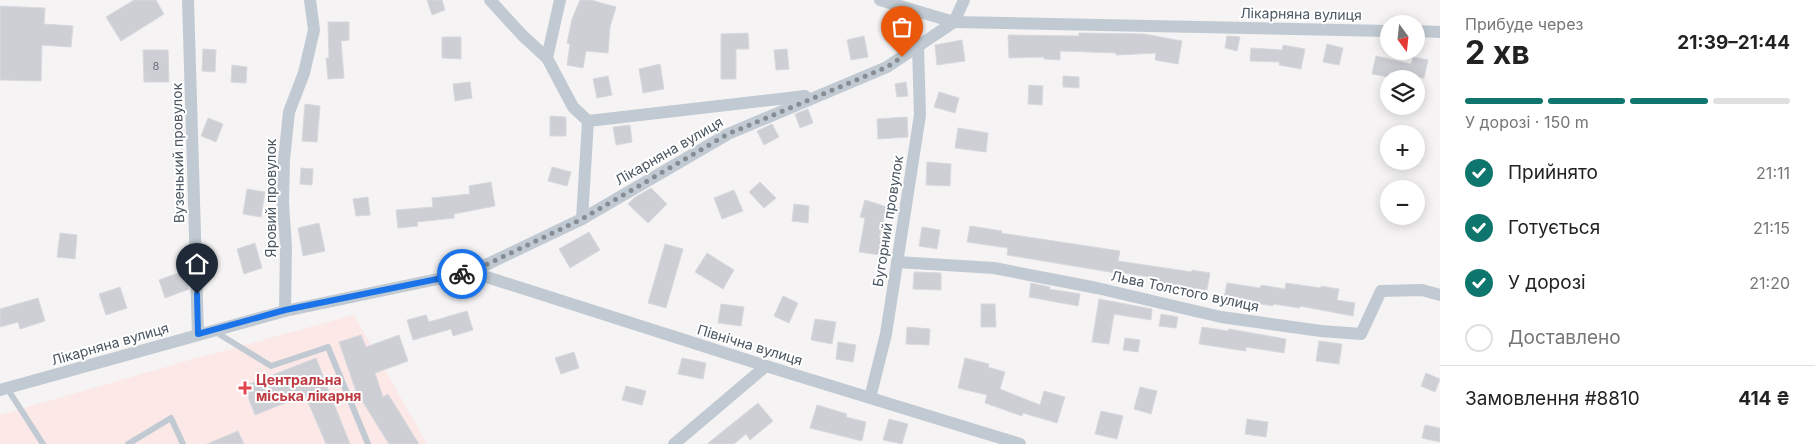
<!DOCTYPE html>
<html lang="uk">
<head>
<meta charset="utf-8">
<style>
  :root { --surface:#fff; --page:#f2f2f2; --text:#222; --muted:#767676; --line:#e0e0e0; --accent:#0f766e }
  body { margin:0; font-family:Inter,sans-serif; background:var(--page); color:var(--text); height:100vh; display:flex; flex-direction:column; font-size:19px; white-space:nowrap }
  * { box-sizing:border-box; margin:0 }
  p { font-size:16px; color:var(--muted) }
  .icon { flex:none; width:28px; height:28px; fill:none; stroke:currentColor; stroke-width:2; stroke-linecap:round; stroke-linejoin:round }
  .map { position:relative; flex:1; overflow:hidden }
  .drawer { display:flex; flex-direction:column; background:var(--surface); width:375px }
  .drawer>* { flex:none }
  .needle { width:32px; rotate:165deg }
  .controls { position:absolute; left:1380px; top:15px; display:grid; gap:10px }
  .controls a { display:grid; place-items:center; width:45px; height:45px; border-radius:50%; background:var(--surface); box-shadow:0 2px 12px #0003; font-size:25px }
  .pin { position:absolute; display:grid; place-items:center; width:42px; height:42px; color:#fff; margin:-51px -21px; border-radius:50% 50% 50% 0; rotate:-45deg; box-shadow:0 0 5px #0007 }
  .pin .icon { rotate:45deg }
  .courier { position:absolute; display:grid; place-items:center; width:50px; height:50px; margin:-25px; border:4px solid #1a73e8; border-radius:50%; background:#fff; color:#222; box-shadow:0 1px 6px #0007 }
  .headline em { font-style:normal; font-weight:700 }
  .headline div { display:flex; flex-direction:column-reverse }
  .headline { display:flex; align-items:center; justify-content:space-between; height:85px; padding:0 25px }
  h1 { font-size:32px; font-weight:700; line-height:38px }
  .bar { display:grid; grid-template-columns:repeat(4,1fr); gap:8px 5px; align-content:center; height:60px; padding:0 25px }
  .bar i { height:6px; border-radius:4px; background:var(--line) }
  .bar .selected { background:var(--accent) }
  .bar p { grid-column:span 4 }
  .line { display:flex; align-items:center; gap:12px; padding:0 25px; border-top:1px solid var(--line) }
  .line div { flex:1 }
  ol { padding:0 25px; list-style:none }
  li { display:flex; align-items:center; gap:15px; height:55px }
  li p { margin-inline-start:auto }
  li .icon { padding:5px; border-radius:50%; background:var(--accent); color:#fff; stroke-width:4 }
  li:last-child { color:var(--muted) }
  li i { width:28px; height:28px; border:2px solid var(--line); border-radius:50% }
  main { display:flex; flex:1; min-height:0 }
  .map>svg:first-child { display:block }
  .medical { fill:#fce8e6 }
  .building { fill:#cdcfd5; stroke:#d7d9de }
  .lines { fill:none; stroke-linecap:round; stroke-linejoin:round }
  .service { stroke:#c1cad2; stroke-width:6 }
  .minor { stroke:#c1cad2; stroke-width:12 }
  .done { stroke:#868d94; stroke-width:5; stroke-dasharray:0 9 }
  .route { stroke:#1a73e8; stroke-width:6 }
  .health-dot { fill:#e0444e; stroke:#fff; stroke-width:2 }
  .labels { text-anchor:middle; stroke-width:4; stroke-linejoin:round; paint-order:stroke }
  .number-label { font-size:11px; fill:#6b747e }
  .street-label { font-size:14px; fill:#4a5661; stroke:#fff }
  .health-label { font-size:14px; font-weight:bold; fill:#be3a42; stroke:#fff; text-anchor:start }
</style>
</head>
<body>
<main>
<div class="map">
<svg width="1440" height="444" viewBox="0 0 1440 444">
  <rect width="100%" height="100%" fill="#f5f3f3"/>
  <path class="medical" d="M354,315L427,444H0V415L190,360Z"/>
  <g class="building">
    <path d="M134,0H156L164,14L121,41L106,17Z"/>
    <path d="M427,0H442L445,10L432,15Z"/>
    <path d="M580,0H591L616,7L610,27L608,53L586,51L583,68L567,65L570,44L567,43L572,19Z"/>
    <path d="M0,6L45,8L44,24L73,26L71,47L42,45L41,81L0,80Z"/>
    <path d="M328,22H349V40L341,41L344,78L328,79L326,58H329Z"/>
    <path d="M748,33L749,49H736V79H721V34Z"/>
    <path d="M1079,33L1144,34L1182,41L1178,64L1155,60L1156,53L1116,55V53L1060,51V60L1044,59V57L1009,58L1008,35L1079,36Z"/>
    <path d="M864,36L868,57L851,60L847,40Z"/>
    <path d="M1227,36L1240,37L1237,51L1225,48Z"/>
    <path d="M442,37H461V59L442,58Z"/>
    <path d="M962,40L965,61L937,65L935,45Z"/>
    <path d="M1327,44L1343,48L1339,65L1323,62Z"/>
    <path d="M1283,45L1305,49L1301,69L1279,65L1280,62L1250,61L1251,48L1282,50Z"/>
    <path d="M203,49L216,50L215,72L202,71Z"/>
    <path d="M787,49L789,69L776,70L774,50Z"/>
    <path d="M143,50H168L169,82H144Z"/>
    <path d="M1376,56L1411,64L1413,57L1428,60L1424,78L1390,72L1389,77L1372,74Z"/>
    <path d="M660,64L664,89L643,93L639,69Z"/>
    <path d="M232,65L247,67L246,83L231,82Z"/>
    <path d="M608,76L612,95L597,98L593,79Z"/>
    <path d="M1063,76L1079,77V88L1063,87Z"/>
    <path d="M470,82L472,98L455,101L453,84Z"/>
    <path d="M906,82L908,96L897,97L895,84Z"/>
    <path d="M1029,85L1043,86L1042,105L1028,104Z"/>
    <path d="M939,92L959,98L955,113L934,107Z"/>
    <path d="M305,104L320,106L317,142L302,141Z"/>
    <path d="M808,109L813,123L800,128L795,114Z"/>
    <path d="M174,113H183L184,137H174Z"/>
    <path d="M550,116L566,117V136H550Z"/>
    <path d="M907,117L908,137L878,139L877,119Z"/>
    <path d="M208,118L223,124L216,142L201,136Z"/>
    <path d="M772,124L779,137L764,145L757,131Z"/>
    <path d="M630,125L632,142L616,145L613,127Z"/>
    <path d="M958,128L988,133L986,152L955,148Z"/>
    <path d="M927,162L951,164L950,186L926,185Z"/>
    <path d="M552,167L571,172L567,186L548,181Z"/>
    <path d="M301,168L313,169L312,185L300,184Z"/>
    <path d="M491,182L495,206L454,214V218L417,222L418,226L398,228L396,210L433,207L432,198L470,194L469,186Z"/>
    <path d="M760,182L776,198L764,208L749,192Z"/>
    <path d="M651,188L667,204L648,223L628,204L634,198Z"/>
    <path d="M247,189L265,192L261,217L243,214Z"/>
    <path d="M734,190L743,211L722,219L714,198Z"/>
    <path d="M368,197L370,215L356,216L353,199Z"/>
    <path d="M865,200L887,207L879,238L883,239L880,255L859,252L865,218L860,217Z"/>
    <path d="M794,204L809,206L808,223L792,221Z"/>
    <path d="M319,223L325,251L303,256L298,228Z"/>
    <path d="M970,226L1002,231L1001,233L1120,251L1118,261L1192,272V270L1210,273L1207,290L1155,284L1156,278L1117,272L1116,273L1007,255L1008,248L967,242Z"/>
    <path d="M922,227L940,230L937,249L919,246Z"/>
    <path d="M589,232L600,250L570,268L559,249Z"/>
    <path d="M60,233L77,235L75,259L57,257Z"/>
    <path d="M255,243L262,268L244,274L237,249Z"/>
    <path d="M665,244L683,249L666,308L648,303Z"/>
    <path d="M707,253L734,270L723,289L695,272Z"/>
    <path d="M184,271L189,289L165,298L159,280Z"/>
    <path d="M914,272L941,273V290L913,289Z"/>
    <path d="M1031,283L1050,287L1049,289L1080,294L1078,306L1029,297Z"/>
    <path d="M1227,283L1260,288L1261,285L1285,289L1286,283L1321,288V286L1339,289L1337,300L1355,303L1353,316L1300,306V308L1273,304V306L1224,298Z"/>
    <path d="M120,287L127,308L106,315L99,294Z"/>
    <path d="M783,296L798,303L789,323L774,316Z"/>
    <path d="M38,298L45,321L20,329L18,322L0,327V309Z"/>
    <path d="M1099,299L1152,309L1151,320L1114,314L1109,344L1092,342Z"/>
    <path d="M721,304L744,307L741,326L718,323Z"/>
    <path d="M981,304H995L996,327H981Z"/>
    <path d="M467,311L473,330L453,336L451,329L413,340L407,320L426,315L429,322Z"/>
    <path d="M1161,314L1178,317L1176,328L1159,326Z"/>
    <path d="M815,319L836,322L832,344L811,340Z"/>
    <path d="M907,327L930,329L929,345L906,344Z"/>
    <path d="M1202,327L1228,331L1229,329L1286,339L1284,353L1246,347V351L1199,344Z"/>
    <path d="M361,335L366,347L399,335L408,361L375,373L383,397L388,394L419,444H389L356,391L339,342Z"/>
    <path d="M1125,338L1140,340L1138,352L1123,350Z"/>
    <path d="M1319,341L1342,344L1339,364L1316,361Z"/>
    <path d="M838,342L856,345L853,362L836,359Z"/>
    <path d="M574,352L579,368L561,374L555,358Z"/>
    <path d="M316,358L331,396L350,444H326L305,395L255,415L244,386Z"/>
    <path d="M682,358L706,363L703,379L678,374Z"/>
    <path d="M965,358L989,364L988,367L1005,372L1000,389L1040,405L1044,391L1065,397L1057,423L1023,413L1022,416L985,403L987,395L958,388Z"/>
    <path d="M1426,373L1440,379L1435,392L1421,386Z"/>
    <path d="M626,386L646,391L642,405L622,400Z"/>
    <path d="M1140,387L1157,391L1151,414L1134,409Z"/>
    <path d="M758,403L773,421L750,440L746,434L734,444H707Z"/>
    <path d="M817,405L847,414L846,417L866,422L862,441L810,428Z"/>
    <path d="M1101,411L1123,416L1117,439L1095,434Z"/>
    <path d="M889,419L908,424L902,444L883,440Z"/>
    <path d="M1247,419L1268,422L1266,437L1245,434Z"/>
    <path d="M1425,425L1440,428V442L1422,438Z"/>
    <path d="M238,431L244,444H207Z"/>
  </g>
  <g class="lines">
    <g class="service">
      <path d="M214,331L271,366L328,347L368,444"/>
      <path d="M7,388L43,444"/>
      <path d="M128,444L171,418L183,444"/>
    </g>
    <g class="minor">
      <path d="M188,0L198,335"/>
      <path d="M490,0L522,35L547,58"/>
      <path d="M560,0L547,58L573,107L588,121L582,219"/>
      <path d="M880,0L954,22L1389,31"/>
      <path d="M1416,31L1440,32"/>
      <path d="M588,121L805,96"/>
      <path d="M897,262L994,268L1097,288L1221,317L1321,331L1361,334L1381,291L1422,290L1440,295"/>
      <path d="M471,272L766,366L1020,444"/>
      <path d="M285,311L286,247L283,203L284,160L289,112L304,73L314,30L310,0"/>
      <path d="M0,390L285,311L471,272L582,219L728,134L887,67L954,22L964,0"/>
      <path d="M870,398L886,334L920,115L918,47"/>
      <path d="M674,444L766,366"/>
    </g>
  </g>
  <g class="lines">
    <path class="done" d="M462,274L471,272L582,219L728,134L887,67L902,57"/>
    <path class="route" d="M197,294L198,334L285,310L462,274"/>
  </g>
  <path class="health-dot" d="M242.5 380.5h5v5h5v5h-5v5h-5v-5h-5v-5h5z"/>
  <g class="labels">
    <g class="number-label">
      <text x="156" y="70">8</text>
    </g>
    <g class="street-label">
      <text transform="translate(1301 14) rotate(1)" y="5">Лікарняна вулиця</text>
      <text transform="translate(669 151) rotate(-30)" y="5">Лікарняна вулиця</text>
      <text transform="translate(178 153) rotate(-91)" y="5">Вузенький провулок</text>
      <text transform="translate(271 198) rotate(-90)" y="5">Яровий провулок</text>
      <text transform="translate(888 221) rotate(-81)" y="5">Бугорний провулок</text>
      <text transform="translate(1185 291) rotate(12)" y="5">Льва Толстого вулиця</text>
      <text transform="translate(110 344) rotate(-16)" y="5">Лікарняна вулиця</text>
      <text transform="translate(750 345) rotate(17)" y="5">Північна вулиця</text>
    </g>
    <g class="health-label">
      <text x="256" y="385">Центральна<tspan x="256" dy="16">міська лікарня</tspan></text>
    </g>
  </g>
</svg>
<div class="controls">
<a><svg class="needle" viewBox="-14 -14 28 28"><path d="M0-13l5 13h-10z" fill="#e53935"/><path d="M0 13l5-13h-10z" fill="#767676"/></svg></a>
<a><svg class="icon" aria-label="layers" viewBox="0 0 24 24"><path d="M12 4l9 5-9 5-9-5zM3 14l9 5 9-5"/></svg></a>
<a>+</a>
<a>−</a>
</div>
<div class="pin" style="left:902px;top:57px;background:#ea580c"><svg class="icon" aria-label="bag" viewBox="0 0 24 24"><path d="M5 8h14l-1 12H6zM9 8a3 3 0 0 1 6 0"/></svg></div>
<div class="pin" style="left:197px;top:294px;background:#1f2937"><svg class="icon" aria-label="home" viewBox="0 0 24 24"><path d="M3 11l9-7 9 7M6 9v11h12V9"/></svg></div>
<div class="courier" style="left:462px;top:274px"><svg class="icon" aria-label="bike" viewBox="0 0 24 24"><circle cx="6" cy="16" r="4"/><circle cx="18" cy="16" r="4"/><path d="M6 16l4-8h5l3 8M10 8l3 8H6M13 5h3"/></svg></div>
</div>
<section class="drawer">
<div class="headline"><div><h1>2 хв</h1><p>Прибуде через</p></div><em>21:39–21:44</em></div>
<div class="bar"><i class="selected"></i><i class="selected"></i><i class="selected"></i><i></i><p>У дорозі · 150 m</p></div>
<ol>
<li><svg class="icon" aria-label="check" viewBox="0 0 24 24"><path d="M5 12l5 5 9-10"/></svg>Прийнято<p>21:11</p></li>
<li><svg class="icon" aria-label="check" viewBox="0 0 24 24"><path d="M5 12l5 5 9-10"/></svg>Готується<p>21:15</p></li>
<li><svg class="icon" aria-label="check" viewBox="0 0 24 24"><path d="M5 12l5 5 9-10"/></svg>У дорозі<p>21:20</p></li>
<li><i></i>Доставлено</li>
</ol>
<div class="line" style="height:65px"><div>Замовлення #8810</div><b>414 ₴</b></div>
</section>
</main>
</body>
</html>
